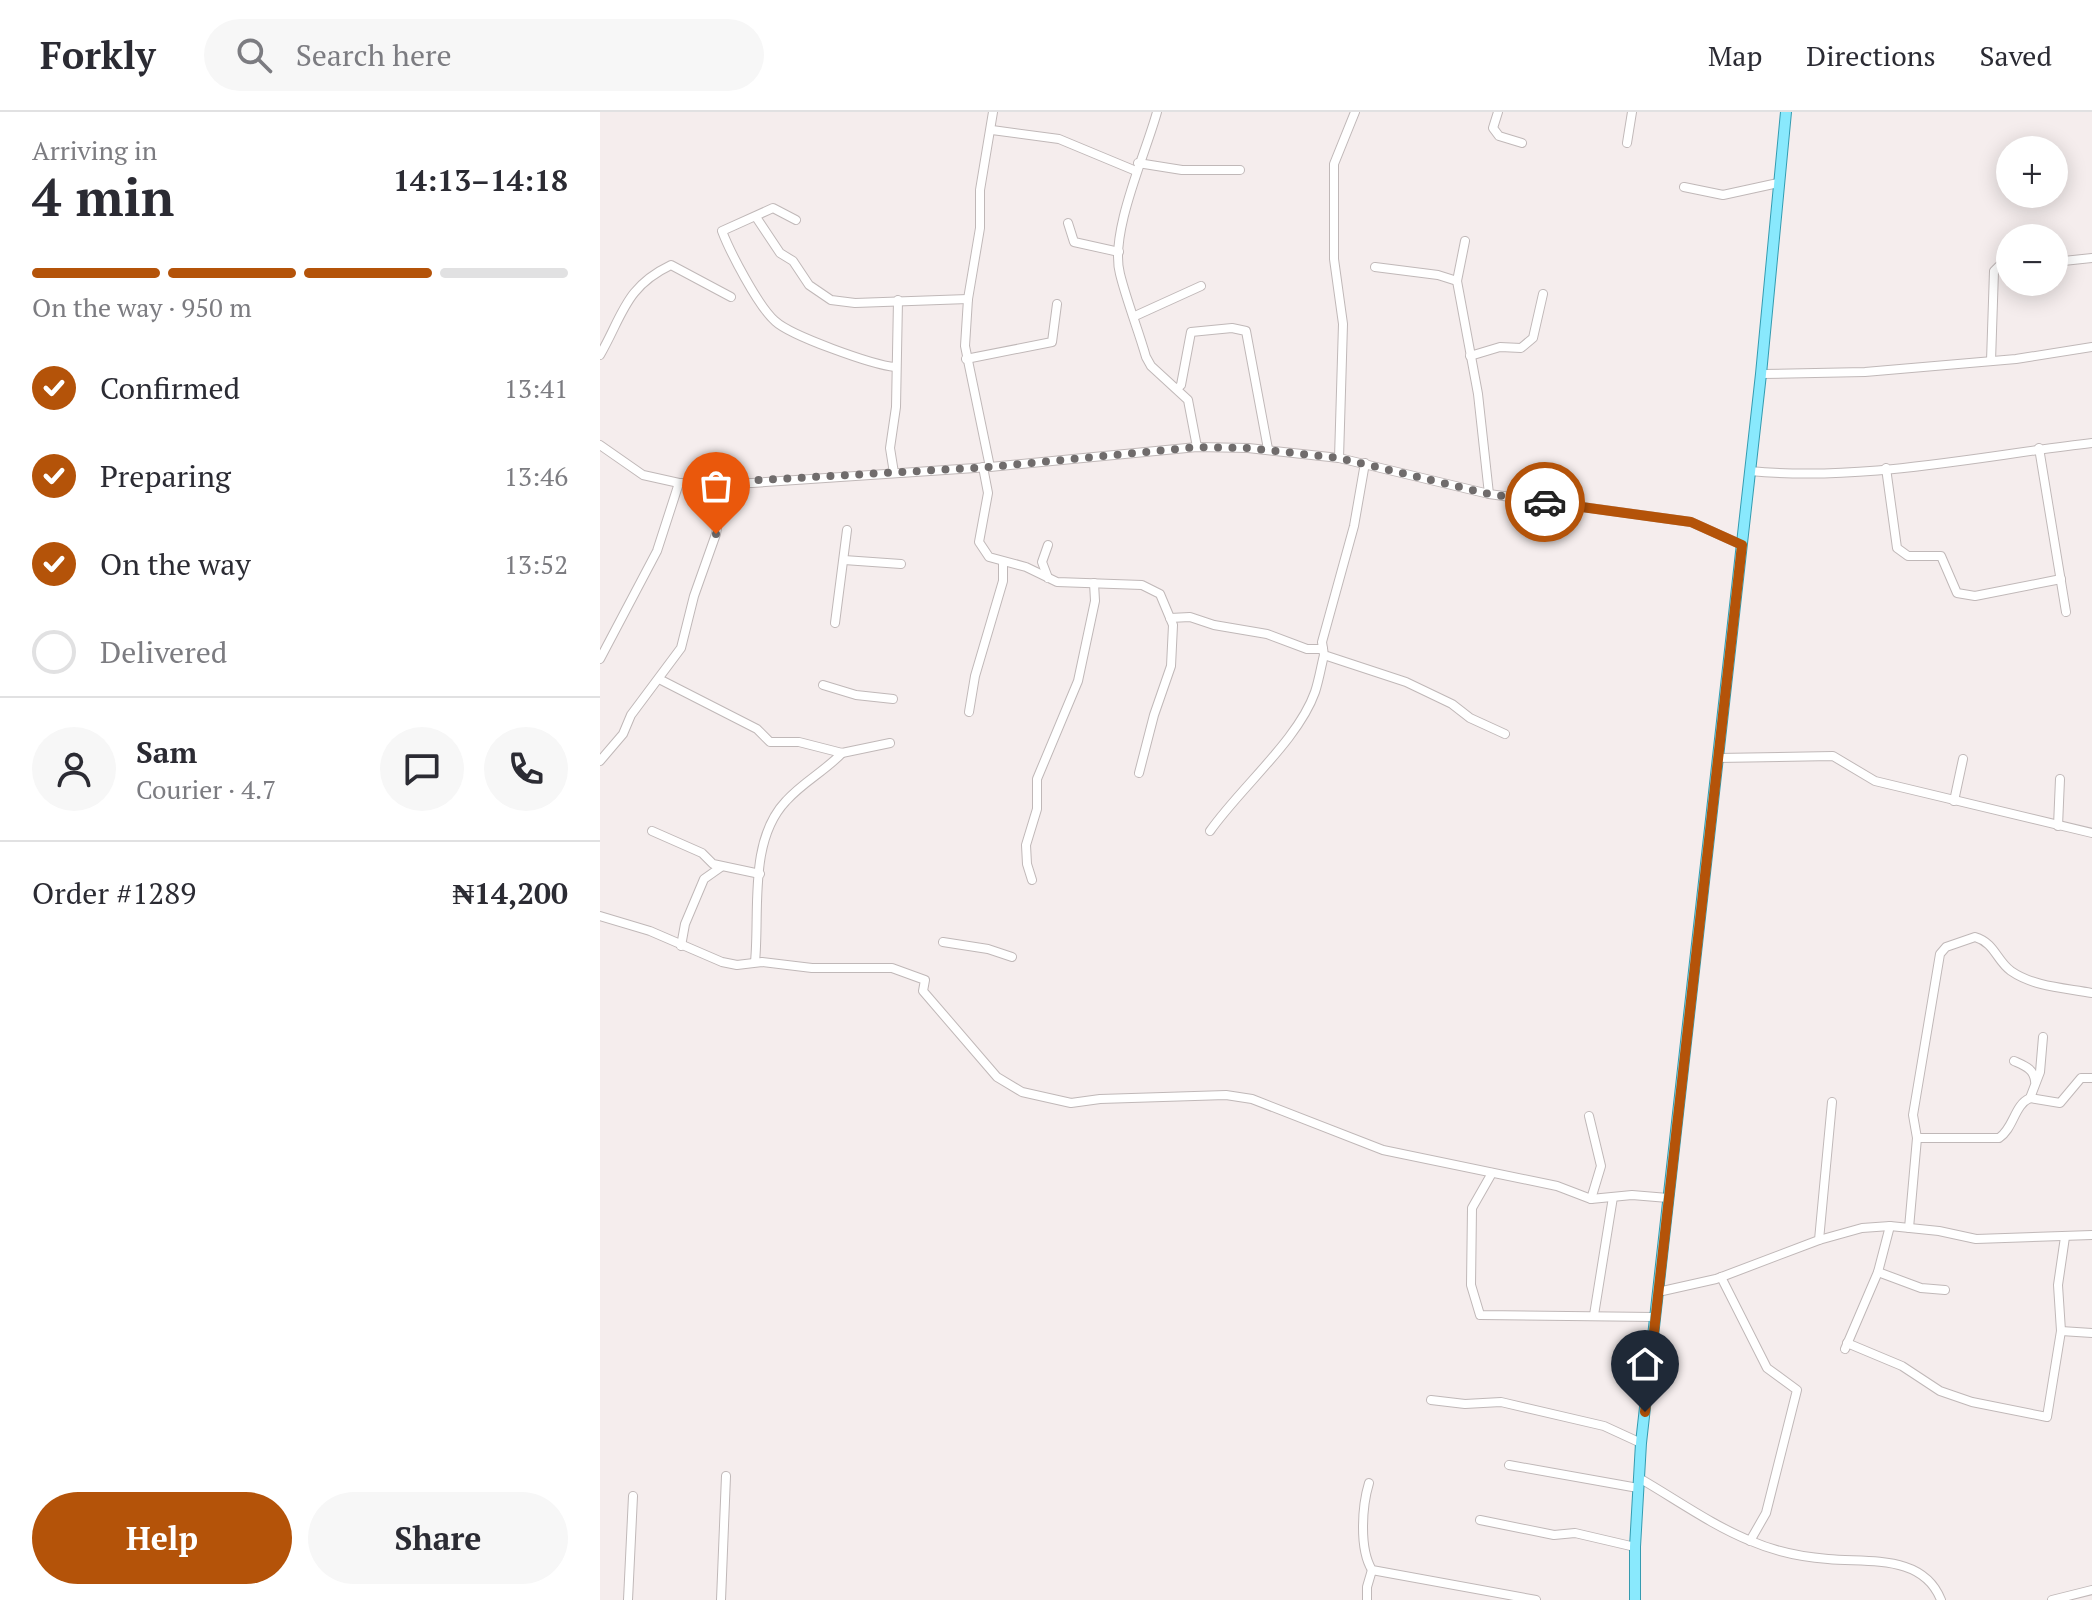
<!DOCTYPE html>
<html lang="en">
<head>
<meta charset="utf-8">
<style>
  :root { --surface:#fff; --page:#f7f7f7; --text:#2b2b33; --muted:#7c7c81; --line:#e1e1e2; --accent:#b45309 }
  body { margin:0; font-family:"PT Serif",serif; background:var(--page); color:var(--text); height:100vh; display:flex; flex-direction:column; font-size:30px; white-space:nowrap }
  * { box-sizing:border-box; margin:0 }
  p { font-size:26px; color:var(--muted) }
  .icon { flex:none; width:44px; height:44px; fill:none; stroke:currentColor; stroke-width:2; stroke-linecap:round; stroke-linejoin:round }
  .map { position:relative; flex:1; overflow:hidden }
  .side { display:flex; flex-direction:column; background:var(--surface); width:600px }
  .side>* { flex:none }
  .tools { position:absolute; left:1396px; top:24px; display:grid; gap:16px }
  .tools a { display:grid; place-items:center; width:72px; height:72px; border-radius:50%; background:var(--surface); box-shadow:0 4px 20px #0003; font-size:40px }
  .pin { position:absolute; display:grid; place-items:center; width:68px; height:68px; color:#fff; margin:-82px -34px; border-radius:50% 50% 50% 0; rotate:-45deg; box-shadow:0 0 8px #0007 }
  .pin .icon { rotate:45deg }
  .courier { position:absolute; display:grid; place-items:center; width:80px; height:80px; margin:-40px; border:6px solid #b45309; border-radius:50%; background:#fff; color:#222; box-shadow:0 2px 10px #0007 }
  .headline em { font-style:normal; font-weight:700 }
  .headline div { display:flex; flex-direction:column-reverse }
  .headline { display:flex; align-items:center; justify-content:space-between; height:136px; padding:0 32px }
  h1 { font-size:52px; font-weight:700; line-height:60px }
  .bar { display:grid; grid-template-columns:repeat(4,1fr); gap:12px 8px; align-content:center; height:96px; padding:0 32px }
  .bar i { height:10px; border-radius:6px; background:var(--line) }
  .bar .selected { background:var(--accent) }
  .bar p { grid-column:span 4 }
  .line { display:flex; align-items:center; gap:20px; padding:0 32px; border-top:2px solid var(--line) }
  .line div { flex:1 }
  .round { display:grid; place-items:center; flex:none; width:84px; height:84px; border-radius:42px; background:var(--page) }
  ol { padding:0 32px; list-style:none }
  li { display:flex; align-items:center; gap:24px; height:88px }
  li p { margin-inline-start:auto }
  li .icon { padding:8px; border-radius:50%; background:var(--accent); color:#fff; stroke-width:4 }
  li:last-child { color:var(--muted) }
  li i { width:44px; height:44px; border:4px solid var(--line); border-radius:50% }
  .primary-button { display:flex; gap:16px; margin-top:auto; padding:16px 32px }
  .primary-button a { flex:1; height:92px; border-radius:48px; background:var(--accent); color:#fff; font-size:32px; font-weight:700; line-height:92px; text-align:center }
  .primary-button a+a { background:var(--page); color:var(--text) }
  header { display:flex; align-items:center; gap:48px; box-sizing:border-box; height:112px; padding:0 40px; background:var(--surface); border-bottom:2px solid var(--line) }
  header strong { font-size:38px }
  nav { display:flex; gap:44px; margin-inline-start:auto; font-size:28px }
  .search { width:560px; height:72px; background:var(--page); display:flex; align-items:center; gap:20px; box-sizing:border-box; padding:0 28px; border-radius:44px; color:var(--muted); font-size:30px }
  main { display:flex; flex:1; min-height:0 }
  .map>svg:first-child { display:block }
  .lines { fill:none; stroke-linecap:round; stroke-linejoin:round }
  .minor-casing { stroke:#c0b8b8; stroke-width:10 }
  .major-casing { stroke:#349cb1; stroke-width:12 }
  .minor { stroke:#fff; stroke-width:8 }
  .major { stroke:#89e9fd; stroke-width:10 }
  .done { stroke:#706c6c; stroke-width:8; stroke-dasharray:0 14.4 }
  .route { stroke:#b45309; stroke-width:10 }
</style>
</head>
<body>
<header>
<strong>Forkly</strong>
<div class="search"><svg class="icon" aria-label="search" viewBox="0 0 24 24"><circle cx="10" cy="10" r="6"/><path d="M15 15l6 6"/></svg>Search here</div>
<nav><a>Map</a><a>Directions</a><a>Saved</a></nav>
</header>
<main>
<section class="side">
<div class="headline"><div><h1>4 min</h1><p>Arriving in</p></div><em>14:13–14:18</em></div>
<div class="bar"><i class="selected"></i><i class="selected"></i><i class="selected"></i><i></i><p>On the way · 950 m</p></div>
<ol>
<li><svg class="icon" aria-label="check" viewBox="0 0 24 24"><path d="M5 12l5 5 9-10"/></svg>Confirmed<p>13:41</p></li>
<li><svg class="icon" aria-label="check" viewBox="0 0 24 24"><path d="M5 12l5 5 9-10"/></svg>Preparing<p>13:46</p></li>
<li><svg class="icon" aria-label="check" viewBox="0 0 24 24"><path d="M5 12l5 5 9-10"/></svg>On the way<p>13:52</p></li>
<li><i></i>Delivered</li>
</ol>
<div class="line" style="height:144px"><a class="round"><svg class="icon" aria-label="person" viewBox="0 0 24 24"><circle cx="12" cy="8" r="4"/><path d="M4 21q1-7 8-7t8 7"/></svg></a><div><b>Sam</b><p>Courier · 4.7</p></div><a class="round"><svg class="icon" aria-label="chat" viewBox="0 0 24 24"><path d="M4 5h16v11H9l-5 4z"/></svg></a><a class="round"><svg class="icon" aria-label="phone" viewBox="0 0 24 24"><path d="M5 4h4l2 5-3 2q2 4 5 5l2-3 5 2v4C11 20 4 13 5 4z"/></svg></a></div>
<div class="line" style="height:104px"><div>Order #1289</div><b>₦14,200</b></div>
<div class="primary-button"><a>Help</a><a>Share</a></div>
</section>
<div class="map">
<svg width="1492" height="1488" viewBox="0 0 1492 1488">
  <rect width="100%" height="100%" fill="#f5eded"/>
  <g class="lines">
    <defs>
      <g id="minor">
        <path d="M557,0C546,41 509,121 520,162C527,190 538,217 546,245L551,254L588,288L597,335"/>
        <path d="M898,0L893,16L899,24L922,31"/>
        <path d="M392,18L459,27L536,59"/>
        <path d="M1027,31L1032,0"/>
        <path d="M538,51L582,58H640"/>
        <path d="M1084,75L1123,83L1178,71"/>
        <path d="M156,105L180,141L193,149L209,173L231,188L255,191L368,187"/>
        <path d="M196,108L173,96L122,119C130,140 158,194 175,209C191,224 273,253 295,255"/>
        <path d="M468,111L474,130L519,140"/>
        <path d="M865,129L857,169L878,282L889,382"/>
        <path d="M1454,150L1492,146"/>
        <path d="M775,155L838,163L857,169"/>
        <path d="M535,204L601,174"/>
        <path d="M0,243C23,203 25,175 71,153L131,185"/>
        <path d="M870,244L900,235L921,236L933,226L943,182"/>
        <path d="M366,247L452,230L457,192"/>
        <path d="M1391,249L1394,159L1399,154L1410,153"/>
        <path d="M1161,262L1265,260L1416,247L1492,235"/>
        <path d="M578,276L581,273L591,220L632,216L646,219L668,337"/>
        <path d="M0,333L43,363L79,371H152L390,355L597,335L648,336L739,346L889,382L1091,410L1142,433"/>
        <path d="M1439,336L1466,500"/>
        <path d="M739,346L743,212L734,147V52L755,0"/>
        <path d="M765,351L754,414L722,530L724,543L806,570L852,592L870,606L905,622"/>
        <path d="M383,355L388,381L379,430L389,445L426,455L457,470L542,473L560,482L573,513L571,554L554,603L539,661"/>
        <path d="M390,355L365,234L368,187L380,116V78L393,0"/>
        <path d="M1286,356L1297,436L1308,444H1341L1357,481L1375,484L1461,467"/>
        <path d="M1150,359C1264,370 1379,344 1492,331"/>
        <path d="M294,361L290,336L296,295L298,188"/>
        <path d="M448,433L442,450L448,466"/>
        <path d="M244,448L301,452"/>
        <path d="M570,506L590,505L614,513L667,522L707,537H723"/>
        <path d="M235,511L247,418"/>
        <path d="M0,547L57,439L79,371"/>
        <path d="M59,567L157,617L170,630H199L242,641L290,631"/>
        <path d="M223,573L256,583L293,587"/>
        <path d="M369,600L375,564L403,469V451"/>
        <path d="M1117,646L1233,644L1275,669L1492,721"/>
        <path d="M0,649L23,622L31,603L81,536L94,484L116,422L125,370"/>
        <path d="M1354,689L1363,647"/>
        <path d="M1458,714L1460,667"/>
        <path d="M52,719L102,741L113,752L160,762"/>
        <path d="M610,719C641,675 698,628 715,580C719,568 721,555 724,543"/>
        <path d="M432,768L427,752L426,733L437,697V667L478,569L495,489L494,471"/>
        <path d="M0,804L50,819L122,850L137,853L162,850L212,856H292L325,868L323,879L397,965L422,980L471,991L500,987L626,983L652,987L783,1038L957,1074L991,1087L1032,1083L1068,1086"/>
        <path d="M343,830L388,837L412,845"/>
        <path d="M81,834L85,812L104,767L121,755"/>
        <path d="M155,850C160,799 148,729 186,689C203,670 225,659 242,641"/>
        <path d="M1414,949C1425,954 1434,957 1435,969"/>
        <path d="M1430,986L1460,991L1481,966H1492"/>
        <path d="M989,1004L1001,1054L991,1087"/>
        <path d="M1317,1026H1399C1414,1016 1414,993 1430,986L1440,960L1443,925"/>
        <path d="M892,1061L872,1096L871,1173L880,1203L1055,1205"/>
        <path d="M1309,1116L1317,1026L1313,1003L1340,842L1346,835L1375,825C1395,831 1396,848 1411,859C1434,875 1466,876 1492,881"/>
        <path d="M1219,1128L1262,1116L1290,1114L1339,1119L1376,1127L1492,1123"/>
        <path d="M1278,1160L1321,1176L1345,1178"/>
        <path d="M1121,1165L1167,1256L1197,1278L1166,1401L1150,1429"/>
        <path d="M1058,1180L1116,1167L1219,1128L1232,990"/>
        <path d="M994,1203L1013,1085"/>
        <path d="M1461,1219L1492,1221"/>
        <path d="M1247,1231L1302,1254L1340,1279L1372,1290L1447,1305L1461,1219L1458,1173L1465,1125"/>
        <path d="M1245,1237L1278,1160L1290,1114"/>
        <path d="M831,1288L865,1292L901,1290L1004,1314L1041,1331"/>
        <path d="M909,1353L1038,1376"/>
        <path d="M1039,1366C1074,1386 1113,1414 1151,1429C1174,1439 1203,1445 1228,1447C1269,1451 1323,1442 1341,1488"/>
        <path d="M769,1371C762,1394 759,1437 772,1458L936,1488"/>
        <path d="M880,1408L954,1423L975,1421L1035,1435"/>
        <path d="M28,1488L33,1384"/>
        <path d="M121,1488L126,1364"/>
        <path d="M767,1488V1475L772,1458"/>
        <path d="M1452,1488L1492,1478"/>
      </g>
      <path id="major" d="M1035,1488V1435L1041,1331L1161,262L1186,0"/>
    </defs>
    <use href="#minor" class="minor-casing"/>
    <use href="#major" class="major-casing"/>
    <use href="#minor" class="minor"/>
    <use href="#major" class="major"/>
  </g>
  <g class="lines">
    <path class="done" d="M116,422L125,370L390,355L597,335L648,336L739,346L889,382L945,390"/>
    <path class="route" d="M945,390L1091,410L1142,433L1045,1300"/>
  </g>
</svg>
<div class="tools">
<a>+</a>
<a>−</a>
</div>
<div class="pin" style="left:116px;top:422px;background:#ea580c"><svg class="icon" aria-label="bag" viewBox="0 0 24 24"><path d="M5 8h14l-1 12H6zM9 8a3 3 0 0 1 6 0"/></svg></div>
<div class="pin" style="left:1045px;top:1300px;background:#1f2937"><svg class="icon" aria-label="home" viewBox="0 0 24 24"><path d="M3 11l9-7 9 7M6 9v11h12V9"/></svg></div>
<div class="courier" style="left:945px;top:390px"><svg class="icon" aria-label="car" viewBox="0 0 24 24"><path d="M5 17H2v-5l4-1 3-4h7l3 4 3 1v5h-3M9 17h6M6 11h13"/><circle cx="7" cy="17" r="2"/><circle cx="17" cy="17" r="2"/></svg></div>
</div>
</main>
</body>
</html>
